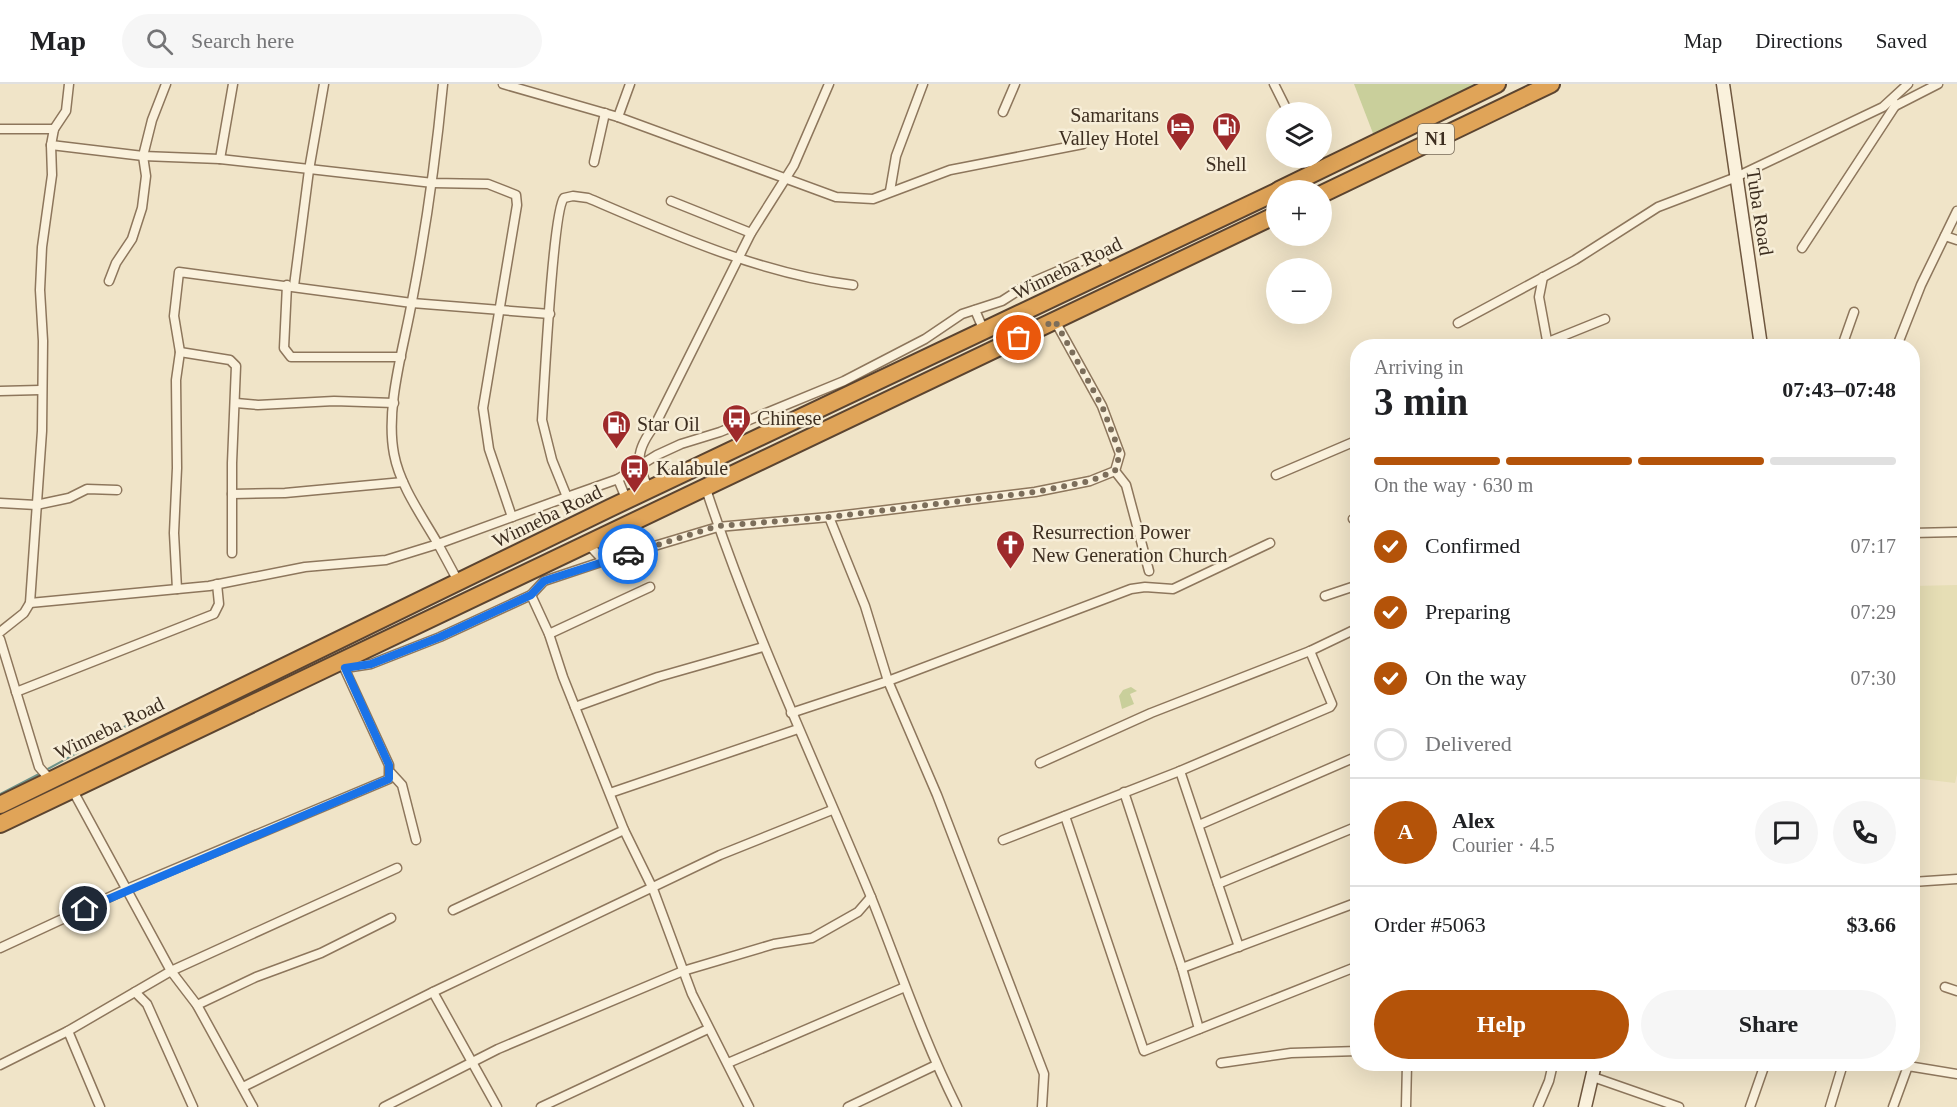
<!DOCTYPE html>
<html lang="en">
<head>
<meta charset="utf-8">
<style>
  :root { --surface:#fff; --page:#f6f6f6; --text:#202124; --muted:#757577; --line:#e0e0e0; --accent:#b45309 }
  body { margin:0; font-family:Georgia,serif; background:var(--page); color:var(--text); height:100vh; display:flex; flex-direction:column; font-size:22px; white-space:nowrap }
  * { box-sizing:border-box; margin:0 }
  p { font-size:20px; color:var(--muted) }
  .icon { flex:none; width:33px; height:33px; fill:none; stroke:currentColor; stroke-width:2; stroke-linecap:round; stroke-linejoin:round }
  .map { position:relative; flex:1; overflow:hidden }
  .sheet { position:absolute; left:1350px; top:255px; width:570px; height:732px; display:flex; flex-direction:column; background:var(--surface); border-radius:24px; box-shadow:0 6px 24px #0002 }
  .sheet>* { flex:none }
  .buttons { position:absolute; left:1266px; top:18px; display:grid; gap:12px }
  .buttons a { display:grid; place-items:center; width:66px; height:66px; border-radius:50%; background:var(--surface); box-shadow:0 6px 24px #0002; font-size:30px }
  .pin { position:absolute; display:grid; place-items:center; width:51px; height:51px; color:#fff; margin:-26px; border:3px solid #fff; border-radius:50%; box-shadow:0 2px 6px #0007 }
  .courier { position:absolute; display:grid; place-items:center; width:60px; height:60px; margin:-30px; border:4px solid #1a73e8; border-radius:50%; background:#fff; color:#222; box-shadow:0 2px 8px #0007 }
  .summary em { font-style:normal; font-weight:700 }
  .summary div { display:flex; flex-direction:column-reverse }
  .summary { display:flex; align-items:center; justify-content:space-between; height:102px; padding:0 24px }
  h1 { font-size:39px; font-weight:700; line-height:45px }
  .bar { display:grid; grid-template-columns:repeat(4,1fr); gap:9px 6px; align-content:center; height:72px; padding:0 24px }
  .bar i { height:8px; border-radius:4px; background:var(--line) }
  .bar .selected { background:var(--accent) }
  .bar p { grid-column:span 4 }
  .line { display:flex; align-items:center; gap:15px; padding:0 24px; border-top:2px solid var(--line) }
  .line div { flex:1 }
  .round { display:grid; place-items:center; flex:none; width:63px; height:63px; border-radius:32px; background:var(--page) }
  ol { padding:0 24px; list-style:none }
  li { display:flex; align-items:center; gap:18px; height:66px }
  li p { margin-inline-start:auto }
  li .icon { padding:6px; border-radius:50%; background:var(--accent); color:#fff; stroke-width:4 }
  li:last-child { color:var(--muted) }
  li i { width:33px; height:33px; border:3px solid var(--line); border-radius:50% }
  .primary-button { display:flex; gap:12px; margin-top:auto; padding:12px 24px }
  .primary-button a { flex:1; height:69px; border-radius:36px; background:var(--accent); color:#fff; font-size:24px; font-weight:700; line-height:69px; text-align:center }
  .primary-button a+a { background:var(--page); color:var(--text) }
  header { display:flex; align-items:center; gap:36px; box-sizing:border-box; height:84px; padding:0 30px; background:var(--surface); border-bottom:2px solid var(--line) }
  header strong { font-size:28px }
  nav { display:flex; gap:33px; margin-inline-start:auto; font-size:21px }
  .search { width:420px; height:54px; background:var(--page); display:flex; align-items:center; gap:15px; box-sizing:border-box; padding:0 21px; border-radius:33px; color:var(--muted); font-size:22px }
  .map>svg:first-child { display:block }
  .farmland { fill:#e6deb5 }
  .green { fill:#c9cf9b }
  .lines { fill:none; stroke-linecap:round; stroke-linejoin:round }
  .stream { stroke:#6f938a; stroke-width:2 }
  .street-casing { stroke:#8d765c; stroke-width:11 }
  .secondary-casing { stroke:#6f573f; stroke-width:15 }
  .highway-casing { stroke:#5b4430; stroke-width:20 }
  .street { stroke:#faf1dc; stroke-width:8 }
  .secondary { stroke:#faf1dc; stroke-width:12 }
  .highway { stroke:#e0a458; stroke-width:16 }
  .done { stroke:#7c6e5b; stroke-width:6; stroke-dasharray:0 10.8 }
  .route { stroke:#1a73e8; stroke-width:8 }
  .labels { text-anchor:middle; stroke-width:5; stroke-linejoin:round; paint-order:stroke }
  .shield { fill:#f7eed8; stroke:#756857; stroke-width:1.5 }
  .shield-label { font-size:18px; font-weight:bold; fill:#3d2e20 }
  .poi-label { font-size:20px; fill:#3d2e20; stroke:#f7eed8; text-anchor:start }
  .street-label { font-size:20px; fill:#3d2e20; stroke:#f7eed8 }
</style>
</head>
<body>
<header>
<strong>Map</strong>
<div class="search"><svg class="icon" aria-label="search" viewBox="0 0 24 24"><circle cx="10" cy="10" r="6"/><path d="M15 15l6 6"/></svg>Search here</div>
<nav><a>Map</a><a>Directions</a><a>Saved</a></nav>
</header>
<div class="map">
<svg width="1957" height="1023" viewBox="0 0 1957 1023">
  <rect width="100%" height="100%" fill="#f0e4c8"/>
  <path class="farmland" d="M1957,501V690L1955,699L1913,694V502Z"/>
  <g class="green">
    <path d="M1354,0H1484L1374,52Z"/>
    <path d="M1131,603L1137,607L1130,610L1134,620L1122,625L1119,612L1123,606Z"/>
  </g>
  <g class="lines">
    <g class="stream">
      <path d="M46,686L146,631"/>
      <path d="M0,710L41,689"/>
    </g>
    <defs>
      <g id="street">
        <path d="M503,0L618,33L836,113L873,115L950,86L1083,60"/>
        <path d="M1274,0L1288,28"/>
        <path d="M1895,22L1938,0"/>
        <path d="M1003,28L1015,0"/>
        <path d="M618,33L630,0"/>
        <path d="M0,45H54"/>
        <path d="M51,61L143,72L220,75L433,99L488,100L516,111L517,121L483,324L489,365L512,433"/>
        <path d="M1310,74L1316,86"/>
        <path d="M220,75L233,0"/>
        <path d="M594,78L605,29"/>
        <path d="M890,107L896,72L923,0"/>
        <path d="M671,117L751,149"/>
        <path d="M1945,152L1957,156"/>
        <path d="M1802,164L1895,22L1893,16"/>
        <path d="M1543,193L1539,213L1548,262"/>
        <path d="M109,197L116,179L132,155L142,124L146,92L143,72L152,36L166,0"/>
        <path d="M287,201L284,264L291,273H401"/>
        <path d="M294,202L309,86L324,0"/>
        <path d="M975,226L984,247"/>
        <path d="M1458,239L1575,176L1658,123L1734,94L1883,23L1908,0"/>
        <path d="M1548,258L1605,235"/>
        <path d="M1842,262L1854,228"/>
        <path d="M1897,262L1921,201L1957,127"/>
        <path d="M180,268L230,276L236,282L232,379V469"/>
        <path d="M0,307L40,306"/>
        <path d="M236,319L258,321L334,317L394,319"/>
        <path d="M1115,387L1126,401L1149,487"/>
        <path d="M1276,391L1358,356"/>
        <path d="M618,395L657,371L681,360L720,348L844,297L925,255L962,230L1002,217L1030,199L1098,170L1111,186"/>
        <path d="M706,405C752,545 815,678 871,813C899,883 923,955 957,1023"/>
        <path d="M649,406C636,378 635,367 655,341L751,149L794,81L829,0"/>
        <path d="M232,410L285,409L403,398"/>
        <path d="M627,417L618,395L567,413L552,376L542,336C544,306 553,126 564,114L573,112L588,114C672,150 761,190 853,201"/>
        <path d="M0,419L36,421L69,414L87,405L117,406"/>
        <path d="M829,433L865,522L888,597L937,711L1044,990L1042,1023"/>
        <path d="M1353,435L1358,433"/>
        <path d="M1912,449L1957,448"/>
        <path d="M604,477L718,443L829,433L1035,408L1090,397L1115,387L1120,370L1102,322L1055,237"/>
        <path d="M459,499L438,460L567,413"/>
        <path d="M177,505L174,449L177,384L176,296L180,268L174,232L179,188L412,219L550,230"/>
        <path d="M531,511L549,550L563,593L624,746L653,805L692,910L749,1023"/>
        <path d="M1325,512L1358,501"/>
        <path d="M30,519L209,502L305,483L386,476L438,460C422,432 400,402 394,370C385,323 404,263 412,217C426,145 436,73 443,0"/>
        <path d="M0,548L24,529L30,519L42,347L43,257L40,206L42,163L52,91L51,61L54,45L66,27L69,0"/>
        <path d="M549,550L650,503"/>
        <path d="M0,555L39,683L46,691L55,694"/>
        <path d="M345,584L371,580L440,553L531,511L544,497L604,477L588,460"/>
        <path d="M16,608L214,530L219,520L217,500"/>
        <path d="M575,623L658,593L763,563"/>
        <path d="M791,629L888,597L1131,505L1145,503L1173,505L1270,459"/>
        <path d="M1040,679L1151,629L1310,567L1358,544"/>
        <path d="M1180,687L1239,863"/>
        <path d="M391,689L402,701L416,756"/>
        <path d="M1124,708L1182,884L1199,945"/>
        <path d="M610,709L798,645"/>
        <path d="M1065,732L1144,967L1358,882"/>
        <path d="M1199,741L1358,672"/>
        <path d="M1003,756L1180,687L1330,623L1332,620L1310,567"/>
        <path d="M1912,798L1957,795"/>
        <path d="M1218,800L1358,742"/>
        <path d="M453,826L624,746"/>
        <path d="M0,864L127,805L389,695V681L341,577"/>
        <path d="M1182,884L1358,818"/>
        <path d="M1945,903L1957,907"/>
        <path d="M135,908L147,920L193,1023"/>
        <path d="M433,908L497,1023"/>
        <path d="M197,921L256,893L321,869L391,834"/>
        <path d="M68,947L100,1023"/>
        <path d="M728,979L905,903"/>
        <path d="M1221,979L1291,969L1358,967"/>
        <path d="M0,981L68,947L171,887L72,705"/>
        <path d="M1593,993L1679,1023"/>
        <path d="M243,1003L433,908L720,771L832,726"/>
        <path d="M253,1023L197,921L171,887L397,784"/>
        <path d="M384,1023L498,965L683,887L774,860L812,854L858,828L871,813"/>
        <path d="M541,1023L708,945"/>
        <path d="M848,1023L936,981"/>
        <path d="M1406,1023L1407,980"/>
        <path d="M1538,1023L1549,997L1553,980"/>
        <path d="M1750,1023L1765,980"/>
        <path d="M1830,1023L1843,980"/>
        <path d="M1893,1023L1908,982L1957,990"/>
      </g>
      <g id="secondary">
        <path d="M1723,0L1761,262"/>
        <path d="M1585,1023L1595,980"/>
      </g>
      <g id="highway">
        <path d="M1279,106L1497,0"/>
        <path d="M1322,110L1551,0"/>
        <path d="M0,721L610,424L1276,108"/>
        <path d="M0,740L1276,131"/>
      </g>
    </defs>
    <use href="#street" class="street-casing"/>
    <use href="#secondary" class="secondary-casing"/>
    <use href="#highway" class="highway-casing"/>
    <use href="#street" class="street"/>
    <use href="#secondary" class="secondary"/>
    <use href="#highway" class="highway"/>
  </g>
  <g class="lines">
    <path class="done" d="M628,470L718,442L829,433L1035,408L1090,397L1115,387L1120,369L1102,322L1055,237L1019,254"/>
    <path class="route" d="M85,825L389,695V681L345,584L371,580L440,553L531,511L544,497L628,470"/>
  </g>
  <defs>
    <symbol id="hotel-pin" viewBox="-11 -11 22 30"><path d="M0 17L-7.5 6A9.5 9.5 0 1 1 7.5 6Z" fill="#9e2a2b" stroke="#f7eed8"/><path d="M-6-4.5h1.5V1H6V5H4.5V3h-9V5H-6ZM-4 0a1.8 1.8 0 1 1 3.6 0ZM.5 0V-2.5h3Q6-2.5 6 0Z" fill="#fff"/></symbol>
    <symbol id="fuel-pin" viewBox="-11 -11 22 30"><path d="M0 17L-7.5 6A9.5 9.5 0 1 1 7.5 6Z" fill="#9e2a2b" stroke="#f7eed8"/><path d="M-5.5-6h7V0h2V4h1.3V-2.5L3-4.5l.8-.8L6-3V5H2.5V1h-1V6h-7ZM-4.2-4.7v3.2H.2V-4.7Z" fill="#fff"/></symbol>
    <symbol id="bus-pin" viewBox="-11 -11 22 30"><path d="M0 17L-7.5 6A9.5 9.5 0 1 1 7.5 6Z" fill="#9e2a2b" stroke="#f7eed8"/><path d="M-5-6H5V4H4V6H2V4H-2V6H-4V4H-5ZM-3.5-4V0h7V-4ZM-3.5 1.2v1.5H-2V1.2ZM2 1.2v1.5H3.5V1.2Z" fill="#fff"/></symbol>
    <symbol id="church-pin" viewBox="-11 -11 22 30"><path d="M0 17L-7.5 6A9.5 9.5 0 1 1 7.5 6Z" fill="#9e2a2b" stroke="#f7eed8"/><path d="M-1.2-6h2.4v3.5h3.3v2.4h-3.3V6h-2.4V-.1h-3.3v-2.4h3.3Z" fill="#fff"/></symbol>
  </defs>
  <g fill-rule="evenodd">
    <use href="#hotel-pin" x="1164" y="26" width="33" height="45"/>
    <use href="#fuel-pin" x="1210" y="26" width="33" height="45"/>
    <use href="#bus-pin" x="720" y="318" width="33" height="45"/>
    <use href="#fuel-pin" x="600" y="324" width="33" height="45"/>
    <use href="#bus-pin" x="618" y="368" width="33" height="45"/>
    <use href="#church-pin" x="994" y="444" width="33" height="45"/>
  </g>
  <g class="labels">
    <rect class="shield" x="1418" y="40" width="36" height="30" rx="4.5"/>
    <g class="shield-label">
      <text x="1436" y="61">N1</text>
    </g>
    <g class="poi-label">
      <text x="1159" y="38" text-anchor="end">Samaritans<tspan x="1159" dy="23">Valley Hotel</tspan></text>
      <text x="1226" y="87" text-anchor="middle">Shell</text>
      <text x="757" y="341">Chinese</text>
      <text x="637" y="347">Star Oil</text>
      <text x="656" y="391">Kalabule</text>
      <text x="1032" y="455">Resurrection Power<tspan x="1032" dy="23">New Generation Church</tspan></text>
    </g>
    <g class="street-label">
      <text transform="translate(1760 128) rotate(81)" y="7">Tuba Road</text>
      <text transform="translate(1067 184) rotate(-26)" y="7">Winneba Road</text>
      <text transform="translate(547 432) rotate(-26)" y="7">Winneba Road</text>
      <text transform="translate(109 644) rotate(-26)" y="7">Winneba Road</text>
    </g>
  </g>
</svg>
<div class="buttons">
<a><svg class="icon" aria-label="layers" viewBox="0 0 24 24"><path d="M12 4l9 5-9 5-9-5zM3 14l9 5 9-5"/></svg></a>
<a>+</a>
<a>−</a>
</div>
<div class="pin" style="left:1019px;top:254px;background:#ea580c"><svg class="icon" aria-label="bag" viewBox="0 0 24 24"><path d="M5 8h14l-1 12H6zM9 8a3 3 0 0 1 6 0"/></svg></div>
<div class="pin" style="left:85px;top:825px;background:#1f2937"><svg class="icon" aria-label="home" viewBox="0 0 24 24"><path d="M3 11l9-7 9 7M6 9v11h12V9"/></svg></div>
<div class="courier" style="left:628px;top:470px"><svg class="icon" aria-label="car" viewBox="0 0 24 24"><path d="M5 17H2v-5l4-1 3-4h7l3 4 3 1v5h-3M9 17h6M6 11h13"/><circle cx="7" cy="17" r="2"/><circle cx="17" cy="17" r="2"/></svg></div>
<section class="sheet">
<div class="summary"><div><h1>3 min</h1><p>Arriving in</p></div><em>07:43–07:48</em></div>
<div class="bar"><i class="selected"></i><i class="selected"></i><i class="selected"></i><i></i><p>On the way · 630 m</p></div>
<ol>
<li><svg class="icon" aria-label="check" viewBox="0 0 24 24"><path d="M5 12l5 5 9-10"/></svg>Confirmed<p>07:17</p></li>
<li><svg class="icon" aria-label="check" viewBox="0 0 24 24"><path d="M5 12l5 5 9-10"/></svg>Preparing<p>07:29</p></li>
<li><svg class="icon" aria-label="check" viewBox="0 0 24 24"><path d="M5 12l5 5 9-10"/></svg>On the way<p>07:30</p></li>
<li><i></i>Delivered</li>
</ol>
<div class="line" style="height:108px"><b class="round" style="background:var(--accent);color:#fff">A</b><div><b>Alex</b><p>Courier · 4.5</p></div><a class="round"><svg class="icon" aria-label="chat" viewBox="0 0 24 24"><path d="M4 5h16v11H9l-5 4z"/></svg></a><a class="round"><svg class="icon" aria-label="phone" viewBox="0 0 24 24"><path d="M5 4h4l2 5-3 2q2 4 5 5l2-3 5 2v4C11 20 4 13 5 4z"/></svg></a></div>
<div class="line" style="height:78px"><div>Order #5063</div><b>$3.66</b></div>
<div class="primary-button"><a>Help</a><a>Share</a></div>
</section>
</div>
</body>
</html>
